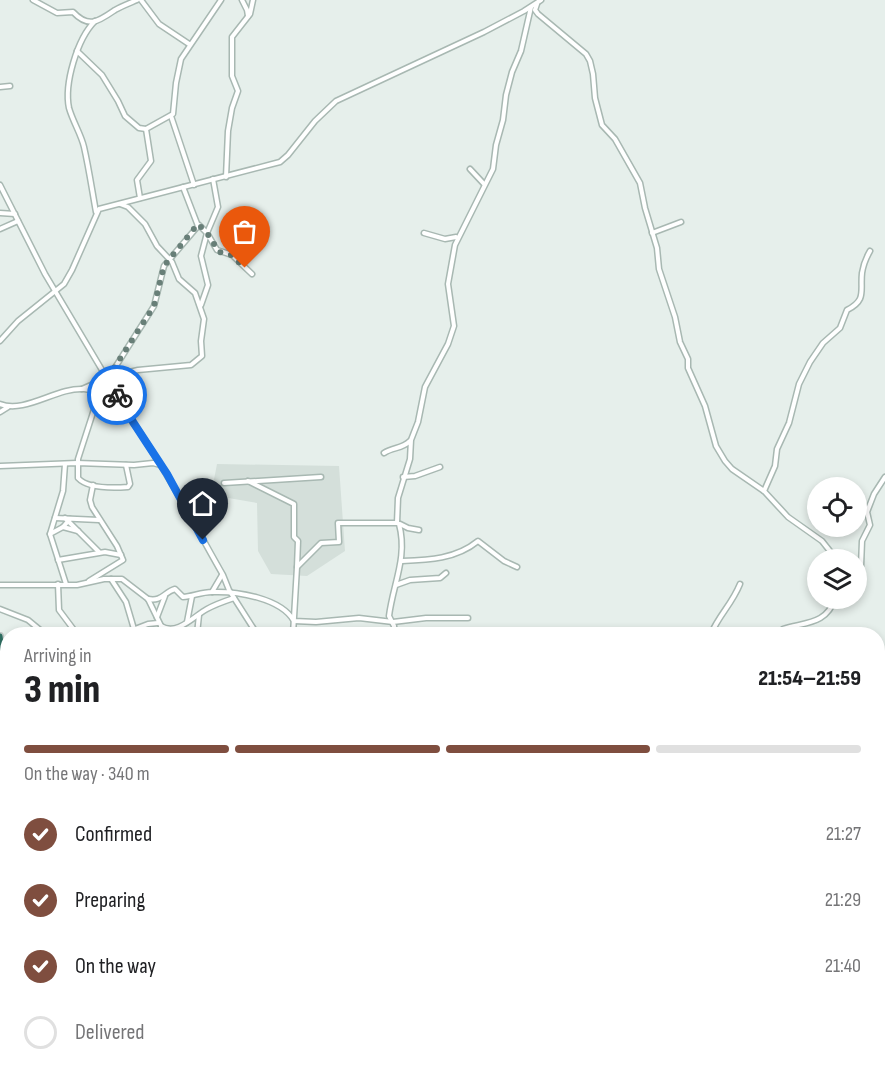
<!DOCTYPE html>
<html lang="en">
<head>
<meta charset="utf-8">
<style>
  :root { --surface:#fff; --page:#f6f6f6; --text:#202124; --muted:#757577; --line:#e0e0e0; --accent:#7f4e3f }
  body { margin:0; font-family:"Sofia Sans Condensed",sans-serif; background:var(--page); color:var(--text); height:100vh; display:flex; flex-direction:column; font-size:22px; white-space:nowrap }
  * { box-sizing:border-box; margin:0 }
  p { font-size:20px; color:var(--muted) }
  .icon { flex:none; width:33px; height:33px; fill:none; stroke:currentColor; stroke-width:2; stroke-linecap:round; stroke-linejoin:round }
  .map { position:relative; flex:1; overflow:hidden }
  .side { position:absolute; left:0px; top:627px; width:885px; height:452px; display:flex; flex-direction:column; background:var(--surface); border-radius:24px 24px 0 0; box-shadow:0 3px 9px #0003 }
  .side>* { flex:none }
  .fabs { position:absolute; left:807px; top:477px; display:grid; gap:12px }
  .fabs a { display:grid; place-items:center; width:60px; height:60px; border-radius:50%; background:var(--surface); box-shadow:0 3px 9px #0003; font-size:30px }
  .pin { position:absolute; display:grid; place-items:center; width:51px; height:51px; color:#fff; margin:-62px -26px; border-radius:50% 50% 50% 0; rotate:-45deg; box-shadow:0 0 6px #0007 }
  .pin .icon { rotate:45deg }
  .courier { position:absolute; display:grid; place-items:center; width:60px; height:60px; margin:-30px; border:4px solid #1a73e8; border-radius:50%; background:#fff; color:#222; box-shadow:0 2px 8px #0007 }
  .head em { font-style:normal; font-weight:800 }
  .head div { display:flex; flex-direction:column-reverse }
  .head { display:flex; align-items:center; justify-content:space-between; height:102px; padding:0 24px }
  h1 { font-size:39px; font-weight:800; line-height:45px }
  .bar { display:grid; grid-template-columns:repeat(4,1fr); gap:9px 6px; align-content:center; height:72px; padding:0 24px }
  .bar i { height:8px; border-radius:4px; background:var(--line) }
  .bar .selected { background:var(--accent) }
  .bar p { grid-column:span 4 }
  ol { padding:0 24px; list-style:none }
  li { display:flex; align-items:center; gap:18px; height:66px }
  li p { margin-inline-start:auto }
  li .icon { padding:6px; border-radius:50%; background:var(--accent); color:#fff; stroke-width:4 }
  li:last-child { color:var(--muted) }
  li i { width:33px; height:33px; border:3px solid var(--line); border-radius:50% }
  .map>svg:first-child { display:block }
  .built { fill:#d4dfda }
  .lines { fill:none; stroke-linecap:round; stroke-linejoin:round }
  .minor-casing { stroke:#a8b8b2; stroke-width:7 }
  .highway-casing { stroke:#c2cac8; stroke-width:8 }
  .minor { stroke:#fff; stroke-width:4 }
  .highway { stroke:#2f6f62; stroke-width:5 }
  .done { stroke:#687f78; stroke-width:6; stroke-dasharray:0 10.8 }
  .route { stroke:#1a73e8; stroke-width:8 }
</style>
</head>
<body>
<div class="map">
<svg width="885" height="1078" viewBox="0 0 885 1078">
  <rect width="100%" height="100%" fill="#e6efeb"/>
  <path class="built" d="M217,464L339,466L345,551L307,576L271,574L258,551L257,503L211,495Z"/>
  <g class="lines">
    <defs>
      <g id="minor">
        <path d="M33,0L57,13L73,12C89,29 99,21 115,10C122,6 130,3 137,0"/>
        <path d="M141,0L159,24L189,44"/>
        <path d="M242,0L247,10L248,16"/>
        <path d="M537,4L535,10L538,14L586,54L590,61L593,74L595,98L602,125L615,139L640,183L645,208L657,248L659,269L675,317L680,342L688,359V368L705,406L716,446L725,461L732,469L764,491L788,517L822,541L837,560"/>
        <path d="M95,21C77,39 64,84 69,108C73,122 81,134 84,147C89,169 92,190 96,212"/>
        <path d="M77,51L102,75L118,101L125,116L139,128L146,129"/>
        <path d="M0,87L10,86"/>
        <path d="M171,116L194,185"/>
        <path d="M470,169L484,184"/>
        <path d="M226,177L228,131L232,108L238,91L232,76V37L250,14L253,0"/>
        <path d="M0,185L45,274L118,397L125,404L132,419"/>
        <path d="M140,198L137,180L151,161L146,129L173,114L176,83L181,59L221,0"/>
        <path d="M0,213L15,214"/>
        <path d="M199,225L207,233L217,250L232,255L252,274"/>
        <path d="M0,229L18,221"/>
        <path d="M424,233L445,239L456,237"/>
        <path d="M652,233L681,222"/>
        <path d="M201,305L208,285L201,256L207,233L218,207L213,179"/>
        <path d="M0,341L18,321L64,284L72,270L99,209L280,162L288,155L315,121L336,101L484,32L524,11L541,0"/>
        <path d="M109,377L138,370L191,365L202,356L201,341L204,319L195,293L179,279L172,262L157,246L145,224L128,207L120,204"/>
        <path d="M82,389L109,377L154,306L164,266L198,226L183,187"/>
        <path d="M99,394L78,459V478C88,489 114,488 128,487L130,484L126,465"/>
        <path d="M0,404C25,414 57,387 84,389C93,390 106,396 113,402C131,416 143,437 155,456C179,494 200,535 223,575L229,590L257,634"/>
        <path d="M0,412L8,407"/>
        <path d="M384,453C393,447 402,449 410,441"/>
        <path d="M65,464L63,491L50,534L66,584"/>
        <path d="M0,466L77,463L134,465L153,463L160,465"/>
        <path d="M403,477L415,476L440,467"/>
        <path d="M248,481L294,504V537L298,541L297,567"/>
        <path d="M224,483L321,477"/>
        <path d="M764,491L775,466L777,449L789,423L799,384L810,362L823,343L840,328L847,310C867,300 860,291 862,273C863,266 866,258 870,251"/>
        <path d="M55,518L99,520"/>
        <path d="M65,518L99,552"/>
        <path d="M397,523L398,498L410,459L411,440L418,422L425,387L448,344L454,326L448,284L455,245L493,169L496,145L503,120L506,95L512,72L521,51L531,7"/>
        <path d="M400,524L408,528L419,530"/>
        <path d="M63,527L78,531"/>
        <path d="M50,534L63,527L70,519"/>
        <path d="M58,560L105,552L121,555"/>
        <path d="M402,561C429,560 456,559 478,541L504,561L517,567"/>
        <path d="M856,566H861L862,541L870,525L867,512L874,494L885,477"/>
        <path d="M111,579L126,602L134,629"/>
        <path d="M89,581L123,560L117,546L92,507L90,500L93,485"/>
        <path d="M58,584L59,610L77,634"/>
        <path d="M0,585H77L104,579H122L148,599L165,634"/>
        <path d="M396,585L410,580L440,578L446,573"/>
        <path d="M212,592L222,575"/>
        <path d="M148,599C162,602 164,592 175,589L183,597C193,596 202,592 212,592C237,591 281,598 294,621L316,622L359,618L393,622L426,618H468"/>
        <path d="M0,609L28,620L45,634"/>
        <path d="M157,617L165,596"/>
        <path d="M187,622L192,596"/>
        <path d="M161,626C177,636 194,616 207,609C216,604 225,601 234,598"/>
        <path d="M122,634L148,624L158,623"/>
        <path d="M197,634L199,615"/>
        <path d="M293,634L297,567L321,543L339,542L338,523H397L399,524C408,557 393,584 389,616L394,626L395,634"/>
        <path d="M711,634C719,615 732,604 740,584"/>
        <path d="M780,634L783,629C804,622 827,625 835,598"/>
        <path d="M878,673L885,674"/>
        <path d="M0,717L8,715"/>
        <path d="M0,764L8,763"/>
        <path d="M0,811L8,818"/>
        <path d="M878,865L885,866"/>
        <path d="M3,931L7,959L3,974L8,985"/>
        <path d="M878,999H885"/>
        <path d="M0,1017L8,1020"/>
        <path d="M878,1054L885,1045"/>
        <path d="M0,1064L8,1061"/>
        <path d="M103,1071L104,1078"/>
        <path d="M104,1071L124,1074L132,1071"/>
        <path d="M213,1071V1078"/>
        <path d="M512,1071L515,1078"/>
        <path d="M840,1071L842,1078"/>
        <path d="M536,1076L537,1071"/>
        <path d="M9,1078L11,1071"/>
        <path d="M58,1078L60,1071"/>
        <path d="M529,1078L531,1071"/>
        <path d="M565,1078L567,1073"/>
        <path d="M603,1078L604,1071"/>
        <path d="M697,1078L699,1071"/>
        <path d="M854,1078L862,1071"/>
      </g>
      <g id="highway">
        <path d="M0,636L8,692"/>
        <path d="M155,1071L160,1078"/>
      </g>
    </defs>
    <use href="#minor" class="minor-casing"/>
    <use href="#highway" class="highway-casing"/>
    <use href="#minor" class="minor"/>
    <use href="#highway" class="highway"/>
  </g>
  <g class="lines">
    <path class="done" d="M117,395L107,379L154,306L164,266L198,224L207,233L219,252L231,255L245,268"/>
    <path class="route" d="M117,395L125,404L133,422L167,474L203,540"/>
  </g>
</svg>
<div class="fabs">
<a><svg class="icon" aria-label="locate" viewBox="0 0 24 24"><circle cx="12" cy="12" r="6"/><path d="M12 2v4M12 18v4M2 12h4M18 12h4"/></svg></a>
<a><svg class="icon" aria-label="layers" viewBox="0 0 24 24"><path d="M12 4l9 5-9 5-9-5zM3 14l9 5 9-5"/></svg></a>
</div>
<div class="pin" style="left:245px;top:268px;background:#ea580c"><svg class="icon" aria-label="bag" viewBox="0 0 24 24"><path d="M5 8h14l-1 12H6zM9 8a3 3 0 0 1 6 0"/></svg></div>
<div class="pin" style="left:203px;top:540px;background:#1f2937"><svg class="icon" aria-label="home" viewBox="0 0 24 24"><path d="M3 11l9-7 9 7M6 9v11h12V9"/></svg></div>
<div class="courier" style="left:117px;top:395px"><svg class="icon" aria-label="bike" viewBox="0 0 24 24"><circle cx="6" cy="16" r="4"/><circle cx="18" cy="16" r="4"/><path d="M6 16l4-8h5l3 8M10 8l3 8H6M13 5h3"/></svg></div>
<section class="side">
<div class="head"><div><h1>3 min</h1><p>Arriving in</p></div><em>21:54–21:59</em></div>
<div class="bar"><i class="selected"></i><i class="selected"></i><i class="selected"></i><i></i><p>On the way · 340 m</p></div>
<ol>
<li><svg class="icon" aria-label="check" viewBox="0 0 24 24"><path d="M5 12l5 5 9-10"/></svg>Confirmed<p>21:27</p></li>
<li><svg class="icon" aria-label="check" viewBox="0 0 24 24"><path d="M5 12l5 5 9-10"/></svg>Preparing<p>21:29</p></li>
<li><svg class="icon" aria-label="check" viewBox="0 0 24 24"><path d="M5 12l5 5 9-10"/></svg>On the way<p>21:40</p></li>
<li><i></i>Delivered</li>
</ol>
</section>
</div>
</body>
</html>
